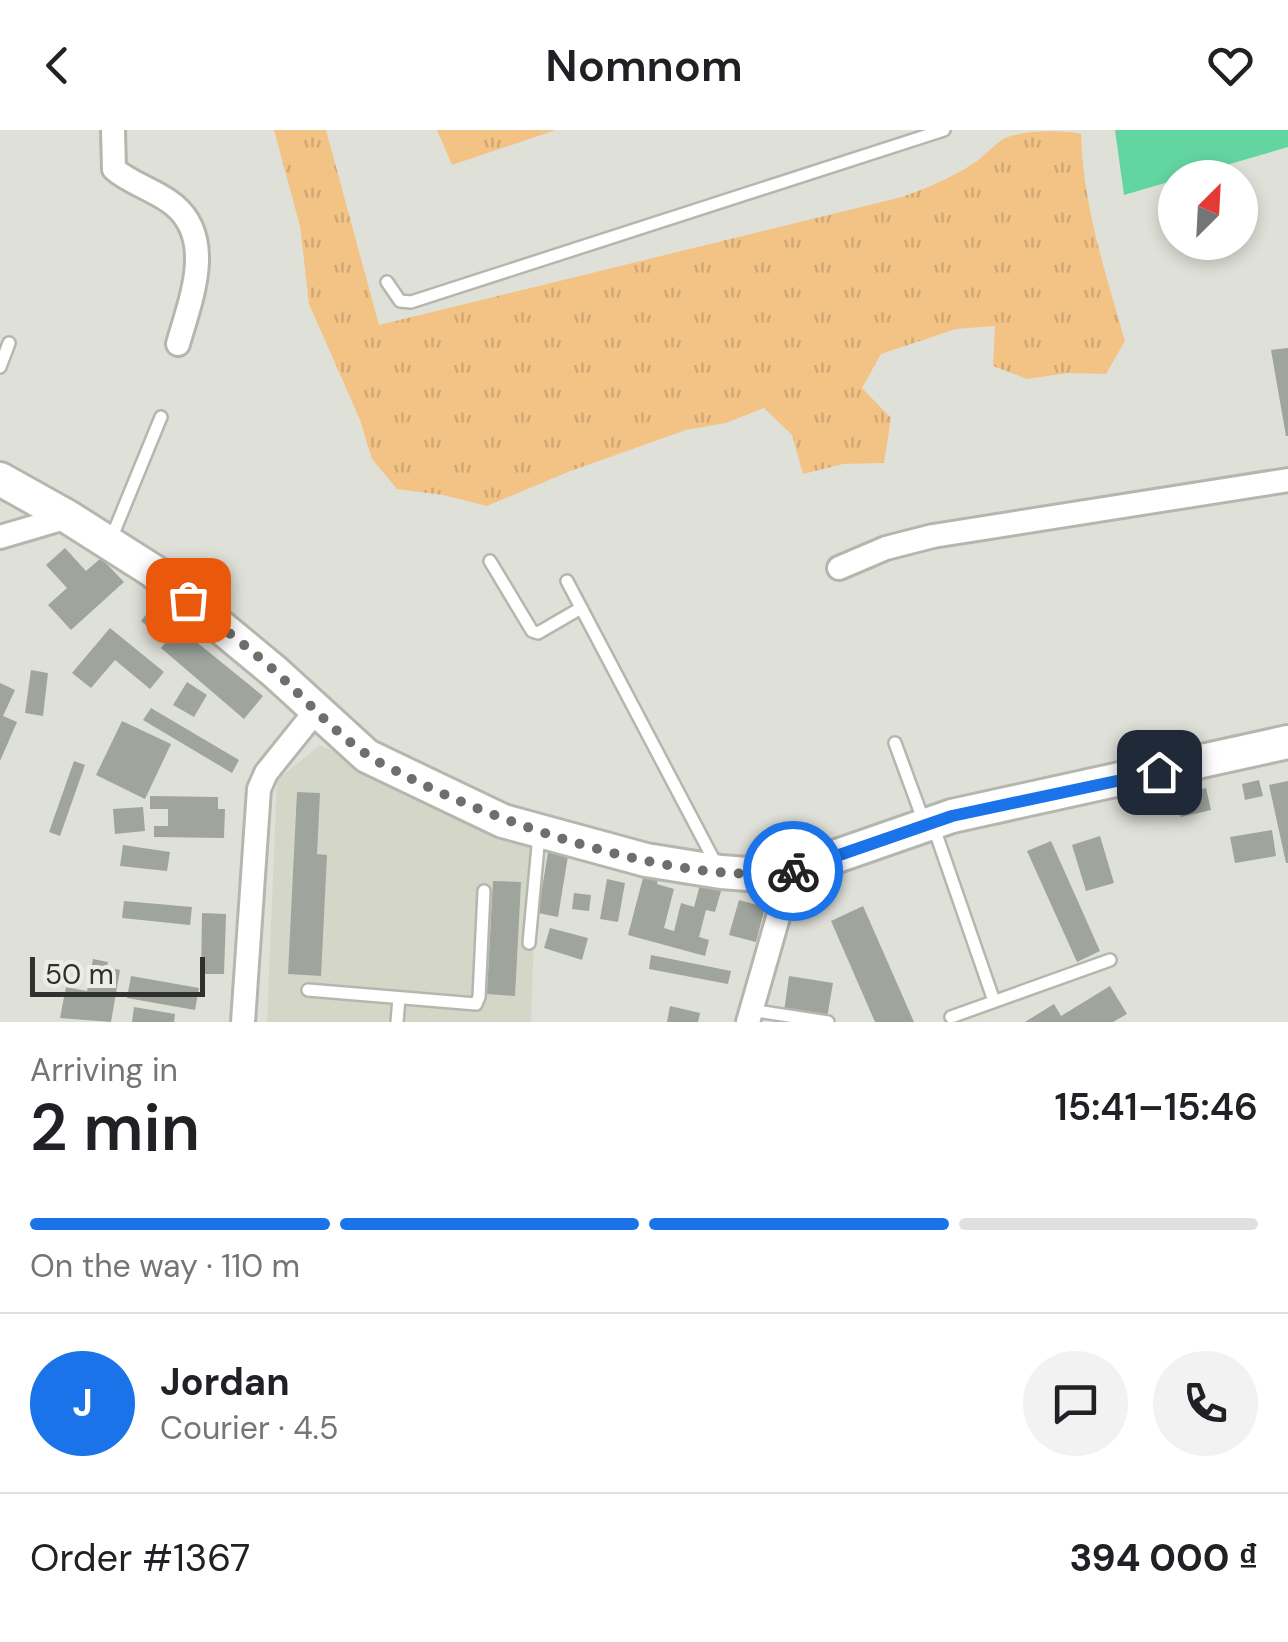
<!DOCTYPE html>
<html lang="en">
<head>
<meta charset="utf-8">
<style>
  :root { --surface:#fff; --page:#f2f2f2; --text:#202124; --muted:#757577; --line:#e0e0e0; --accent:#1a73e8 }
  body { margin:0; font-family:"DM Sans",sans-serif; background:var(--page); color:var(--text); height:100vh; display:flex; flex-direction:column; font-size:38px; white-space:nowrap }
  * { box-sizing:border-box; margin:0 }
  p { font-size:32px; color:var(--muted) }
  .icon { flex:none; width:55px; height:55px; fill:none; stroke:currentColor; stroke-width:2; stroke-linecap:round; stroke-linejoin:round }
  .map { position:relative; height:892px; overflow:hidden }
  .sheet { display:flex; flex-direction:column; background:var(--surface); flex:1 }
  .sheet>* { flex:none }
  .needle { width:65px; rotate:24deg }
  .tools { position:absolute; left:1158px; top:30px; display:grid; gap:20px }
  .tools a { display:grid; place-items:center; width:100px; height:100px; border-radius:50%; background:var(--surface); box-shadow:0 5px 15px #0003; font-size:50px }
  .scale { position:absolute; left:30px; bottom:25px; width:175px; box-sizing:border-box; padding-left:10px; border:5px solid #30312e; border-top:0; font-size:28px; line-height:35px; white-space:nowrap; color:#30312e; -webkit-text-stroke:8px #eceee6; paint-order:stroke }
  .pin { position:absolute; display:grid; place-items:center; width:85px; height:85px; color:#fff; margin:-42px; border-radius:20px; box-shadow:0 5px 15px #0006 }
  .courier { position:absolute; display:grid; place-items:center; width:100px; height:100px; margin:-50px; border:8px solid #1a73e8; border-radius:50%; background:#fff; color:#222; box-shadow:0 2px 12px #0007 }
  .headline em { font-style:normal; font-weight:600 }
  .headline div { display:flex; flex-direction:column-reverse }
  .headline { display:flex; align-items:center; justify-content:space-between; height:170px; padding:0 30px }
  h1 { font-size:65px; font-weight:600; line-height:75px }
  .bar { display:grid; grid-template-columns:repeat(4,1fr); gap:15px 10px; align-content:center; height:120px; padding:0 30px }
  .bar i { height:12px; border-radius:8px; background:var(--line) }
  .bar .active { background:var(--accent) }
  .bar p { grid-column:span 4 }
  .line { display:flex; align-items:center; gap:25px; padding:0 30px; border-top:2px solid var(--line) }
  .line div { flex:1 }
  .round { display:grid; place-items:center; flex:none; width:105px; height:105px; border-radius:52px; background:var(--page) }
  header { display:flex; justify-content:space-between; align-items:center; height:130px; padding:0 30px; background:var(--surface); font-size:45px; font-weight:600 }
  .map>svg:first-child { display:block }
  .built { fill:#d4d7c8 }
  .grass { fill:url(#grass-tufts) }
  .water { fill:#63d5a0 }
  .building { fill:#9fa49d }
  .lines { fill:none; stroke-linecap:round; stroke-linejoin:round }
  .lane-casing { stroke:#b5b7af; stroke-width:16 }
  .street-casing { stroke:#b5b7af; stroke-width:28 }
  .secondary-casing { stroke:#b5b7af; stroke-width:38 }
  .lane { stroke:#fff; stroke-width:11 }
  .street { stroke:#fff; stroke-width:22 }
  .secondary { stroke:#fff; stroke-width:32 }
  .done { stroke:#6d6f6a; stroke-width:10; stroke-dasharray:0 18 }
  .route { stroke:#1a73e8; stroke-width:12 }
</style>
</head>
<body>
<header><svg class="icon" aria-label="back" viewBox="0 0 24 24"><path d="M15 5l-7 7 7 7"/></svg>Nomnom<svg class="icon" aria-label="heart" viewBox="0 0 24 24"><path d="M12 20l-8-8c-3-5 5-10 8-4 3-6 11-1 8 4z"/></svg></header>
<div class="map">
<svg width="1288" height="892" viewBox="0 0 1288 892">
  <defs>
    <pattern id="grass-tufts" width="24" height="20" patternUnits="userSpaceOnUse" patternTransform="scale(2.5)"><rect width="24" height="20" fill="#f3c385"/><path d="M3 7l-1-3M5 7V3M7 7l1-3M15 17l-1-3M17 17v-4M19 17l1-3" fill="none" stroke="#d1a873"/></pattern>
  </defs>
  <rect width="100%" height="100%" fill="#dfe1d9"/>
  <path class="built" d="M320,615L537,717L531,892H267L277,650Z"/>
  <g class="grass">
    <path d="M274,0H326L379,195L902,67C927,58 951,48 974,33C985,26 993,15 1005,8C1024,0 1061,0 1081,4C1083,76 1105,141 1125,211L1106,244L1068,243L1027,249L993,236L995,196L956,199L881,224L862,258L891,288L884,333L843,334L803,344L792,305L764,278L726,293L686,300L568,342L487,376L443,365L397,359L372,329L360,290L309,174L300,96Z"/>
    <path d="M437,0H556L452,35Z"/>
  </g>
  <path class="water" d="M1115,0H1288V17L1124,65Z"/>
  <g class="building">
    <path d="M1288,218V306H1286L1271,220Z"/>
    <path d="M65,418L86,441L101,428L124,452L71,500L48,475L67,458L46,435Z"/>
    <path d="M157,471L182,492L178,497L263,566L244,589L161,518L166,512L141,491Z"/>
    <path d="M110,498L164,542L150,559L115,530L91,558L72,543Z"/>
    <path d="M31,540L48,543L43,586L25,583Z"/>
    <path d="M187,552L207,565L194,587L173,575Z"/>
    <path d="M0,553L15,560L3,586L17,592L0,631Z"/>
    <path d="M151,578L239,630L232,643L143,590Z"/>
    <path d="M122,591L171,614L145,669L96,645Z"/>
    <path d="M74,631L85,635L60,706L49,702Z"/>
    <path d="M1259,650L1263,666L1245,670L1242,654Z"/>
    <path d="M1288,651V733H1286L1269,655Z"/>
    <path d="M1206,658L1211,680L1181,687L1176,665Z"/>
    <path d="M297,662L320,663L317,724L327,725L321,846L288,844Z"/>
    <path d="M150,666L218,667V679H225L224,708L154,707V696H168V679H150Z"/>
    <path d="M143,677L145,701L115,704L113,679Z"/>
    <path d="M1272,700L1276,726L1235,733L1230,707Z"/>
    <path d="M1100,706L1114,753L1086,761L1072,715Z"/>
    <path d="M1051,711L1100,821L1077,832L1027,721Z"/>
    <path d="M123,715L170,722L167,741L120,736Z"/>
    <path d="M548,722L568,726L558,787L538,783Z"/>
    <path d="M644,744L658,748L657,754L674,759L664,798L674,801L681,773L694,777L700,755L721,761L715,782L706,780L699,807L709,810L705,826L628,805Z"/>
    <path d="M607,749L625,753L618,792L600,789Z"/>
    <path d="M493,751L521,752L515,866L487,864Z"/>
    <path d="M574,763L591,765L589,781L572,779Z"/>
    <path d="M739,770L765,777L756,812L729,805Z"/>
    <path d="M124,771L192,777L190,795L122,788Z"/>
    <path d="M863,776L914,892H875L831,791Z"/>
    <path d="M202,783L226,784L224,844H201Z"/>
    <path d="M550,798L588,808L582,830L544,818Z"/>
    <path d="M651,825L731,841L728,854L649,839Z"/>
    <path d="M93,829L108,832L107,837L120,840L111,892L60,888L66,857L87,861Z"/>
    <path d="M131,846L199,858L195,880L127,868Z"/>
    <path d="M789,846L833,853L827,888L784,882Z"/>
    <path d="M1110,856L1127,884L1113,892H1025L1054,874L1061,886Z"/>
    <path d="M670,876L700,883L698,892H667Z"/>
    <path d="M134,877L175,884L174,892H132Z"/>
  </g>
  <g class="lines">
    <defs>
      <g id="lane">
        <path d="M387,152L400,171L411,172L944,0"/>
        <path d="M0,237L9,213"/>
        <path d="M111,409L161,287"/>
        <path d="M490,431L532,501L538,503L581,478"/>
        <path d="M567,451L716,734"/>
        <path d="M895,613L924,692"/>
        <path d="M934,698L994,871"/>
        <path d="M529,813L539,705"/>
        <path d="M308,860L476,874L479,867L484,761"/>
        <path d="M750,880L828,892"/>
        <path d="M951,887L1110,830"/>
        <path d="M397,892L399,868"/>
      </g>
      <g id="street">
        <path d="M113,0L114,39C131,54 156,60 174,75C216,110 190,171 178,214"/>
        <path d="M0,407L68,387"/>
        <path d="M839,438L886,418L933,406L1288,350"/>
        <path d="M243,892L259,659L266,643L315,582"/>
        <path d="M748,892L791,742"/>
      </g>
      <path id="secondary" d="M0,349L68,387L153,441L275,542L367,626L503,691L646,730L721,742L762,745L791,742L952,686L1288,612"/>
    </defs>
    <use href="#lane" class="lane-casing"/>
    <use href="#street" class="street-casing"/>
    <use href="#secondary" class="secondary-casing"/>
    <use href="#lane" class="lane"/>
    <use href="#street" class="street"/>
    <use href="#secondary" class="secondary"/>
  </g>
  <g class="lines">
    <path class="done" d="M188,470C217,494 248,517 276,542C306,570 333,601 366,624C378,633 393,639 406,646C501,695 686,758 793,741"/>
    <path class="route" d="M793,741L952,686L1159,642"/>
  </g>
</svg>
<div class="tools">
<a><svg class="needle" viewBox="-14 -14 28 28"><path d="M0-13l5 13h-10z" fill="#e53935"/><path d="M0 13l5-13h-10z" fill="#757577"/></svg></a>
</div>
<div class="scale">50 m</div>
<div class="pin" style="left:188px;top:470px;background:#ea580c"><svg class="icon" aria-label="bag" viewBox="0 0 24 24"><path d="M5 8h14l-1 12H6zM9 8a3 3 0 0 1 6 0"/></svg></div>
<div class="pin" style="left:1159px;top:642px;background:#1f2937"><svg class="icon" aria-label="home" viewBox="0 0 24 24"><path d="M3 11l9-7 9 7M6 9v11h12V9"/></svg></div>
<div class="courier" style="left:793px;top:741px"><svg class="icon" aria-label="bike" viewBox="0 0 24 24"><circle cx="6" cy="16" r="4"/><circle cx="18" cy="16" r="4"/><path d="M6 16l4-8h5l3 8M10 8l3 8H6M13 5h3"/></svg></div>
</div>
<section class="sheet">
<div class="headline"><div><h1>2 min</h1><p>Arriving in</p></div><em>15:41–15:46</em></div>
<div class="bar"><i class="active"></i><i class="active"></i><i class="active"></i><i></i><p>On the way · 110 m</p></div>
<div class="line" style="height:180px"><b class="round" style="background:var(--accent);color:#fff">J</b><div><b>Jordan</b><p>Courier · 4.5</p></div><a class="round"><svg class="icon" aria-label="chat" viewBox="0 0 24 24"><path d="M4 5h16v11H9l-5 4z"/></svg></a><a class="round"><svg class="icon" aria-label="phone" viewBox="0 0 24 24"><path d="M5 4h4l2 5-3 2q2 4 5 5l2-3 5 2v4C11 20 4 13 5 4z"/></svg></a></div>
<div class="line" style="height:130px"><div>Order #1367</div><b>394 000 ₫</b></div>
</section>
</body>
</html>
